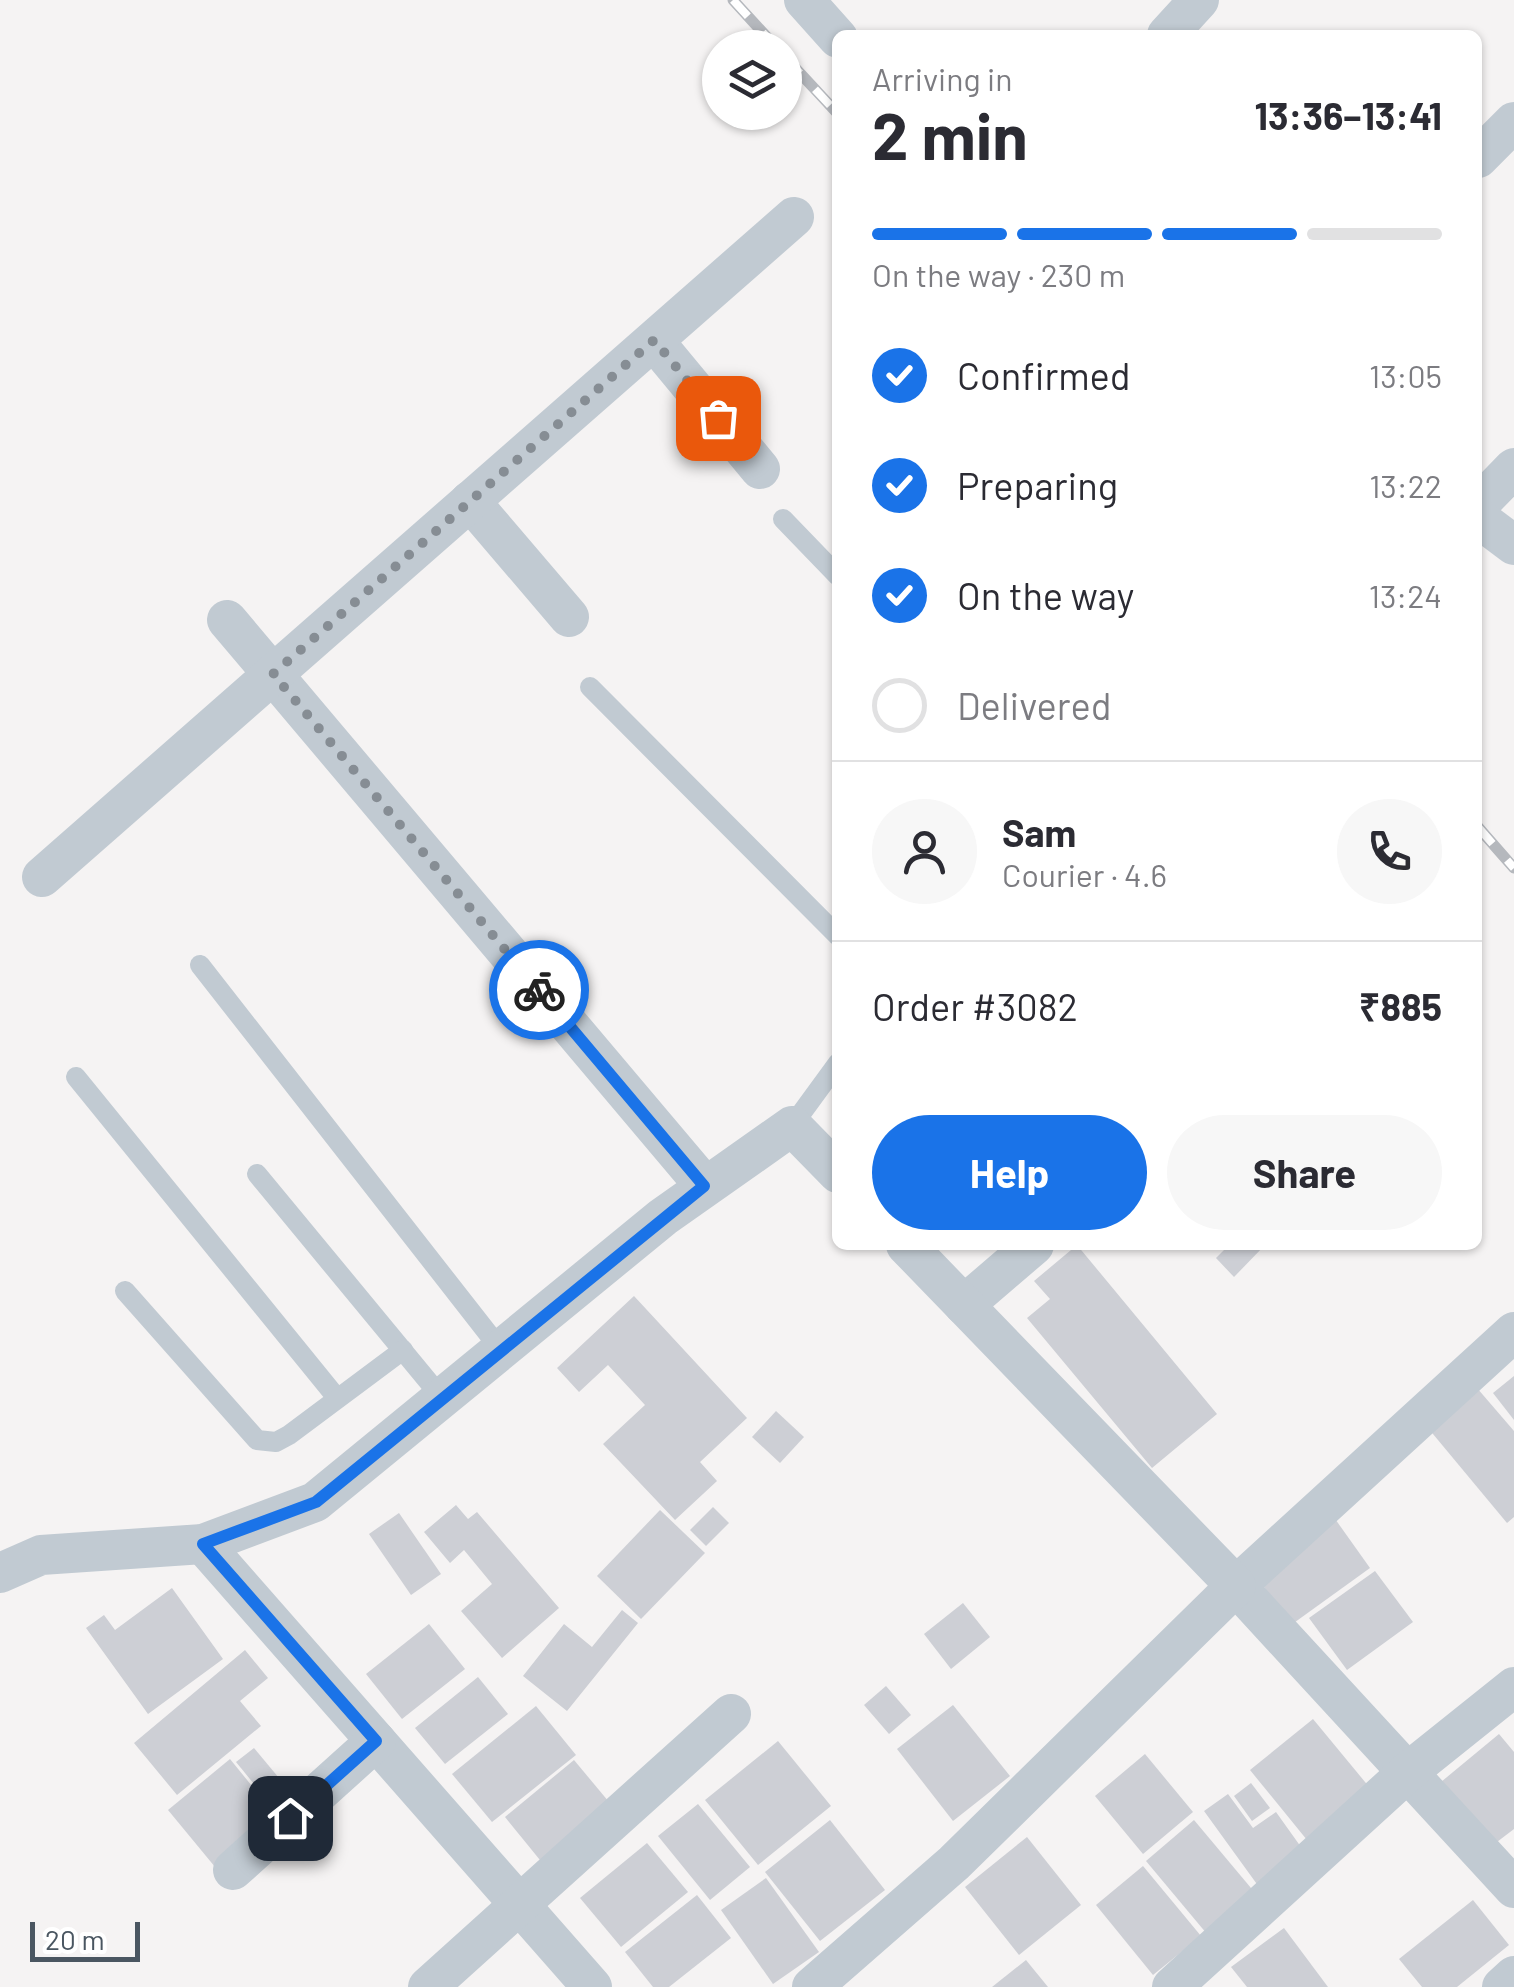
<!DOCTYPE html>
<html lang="en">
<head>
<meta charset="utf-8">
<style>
  :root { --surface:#fff; --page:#f7f7f7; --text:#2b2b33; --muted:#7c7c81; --line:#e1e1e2; --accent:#1a73e8 }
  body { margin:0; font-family:Barlow,sans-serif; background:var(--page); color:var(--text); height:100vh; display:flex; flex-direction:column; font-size:38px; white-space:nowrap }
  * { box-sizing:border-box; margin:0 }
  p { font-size:32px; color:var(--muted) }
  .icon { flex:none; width:55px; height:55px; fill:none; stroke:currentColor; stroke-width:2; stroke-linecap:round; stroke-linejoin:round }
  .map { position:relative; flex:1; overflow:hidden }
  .sheet { position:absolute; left:832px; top:30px; width:650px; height:1220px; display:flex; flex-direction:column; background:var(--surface); border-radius:15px; box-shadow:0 2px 8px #0004 }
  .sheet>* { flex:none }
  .fabs { position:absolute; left:702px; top:30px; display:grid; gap:20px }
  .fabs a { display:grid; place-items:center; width:100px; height:100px; border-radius:50%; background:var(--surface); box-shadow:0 2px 8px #0004; font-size:50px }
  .scale { position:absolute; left:30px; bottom:25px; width:110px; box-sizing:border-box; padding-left:10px; border:5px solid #4a5661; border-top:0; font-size:28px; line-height:35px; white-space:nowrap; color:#4a5661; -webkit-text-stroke:8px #fff; paint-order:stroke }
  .pin { position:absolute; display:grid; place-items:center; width:85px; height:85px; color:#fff; margin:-42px; border-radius:20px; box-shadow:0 5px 15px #0006 }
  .courier { position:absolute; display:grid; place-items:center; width:100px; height:100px; margin:-50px; border:8px solid #1a73e8; border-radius:50%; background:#fff; color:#222; box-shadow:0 2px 12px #0007 }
  .summary em { font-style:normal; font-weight:700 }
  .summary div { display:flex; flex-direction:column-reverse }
  .summary { display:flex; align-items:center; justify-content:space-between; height:170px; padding:0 40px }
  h1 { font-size:65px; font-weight:700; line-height:75px }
  .bar { display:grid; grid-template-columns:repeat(4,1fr); gap:15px 10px; align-content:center; height:120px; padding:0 40px }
  .bar i { height:12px; border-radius:8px; background:var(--line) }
  .bar .selected { background:var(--accent) }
  .bar p { grid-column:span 4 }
  .line { display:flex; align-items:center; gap:25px; padding:0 40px; border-top:2px solid var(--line) }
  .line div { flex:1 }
  .round { display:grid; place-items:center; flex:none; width:105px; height:105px; border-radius:52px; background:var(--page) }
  ol { padding:0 40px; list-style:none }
  li { display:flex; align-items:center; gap:30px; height:110px }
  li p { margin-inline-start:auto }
  li .icon { padding:10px; border-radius:50%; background:var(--accent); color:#fff; stroke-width:4 }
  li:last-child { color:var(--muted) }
  li i { width:55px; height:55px; border:5px solid var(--line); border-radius:50% }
  .action { display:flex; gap:20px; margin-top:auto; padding:20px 40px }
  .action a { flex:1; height:115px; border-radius:60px; background:var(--accent); color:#fff; font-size:40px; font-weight:700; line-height:115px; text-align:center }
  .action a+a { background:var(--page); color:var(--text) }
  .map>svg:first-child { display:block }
  .building { fill:#cdcfd5 }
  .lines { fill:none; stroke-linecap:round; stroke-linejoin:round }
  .lane { stroke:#c1cad2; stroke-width:20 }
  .street { stroke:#c1cad2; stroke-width:40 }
  .rail-casing { stroke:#b5b8bd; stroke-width:11 }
  .rail { stroke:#fff; stroke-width:8; stroke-dasharray:22; stroke-linecap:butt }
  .done { stroke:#868d94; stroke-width:10; stroke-dasharray:0 18 }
  .route { stroke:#1a73e8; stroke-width:12 }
</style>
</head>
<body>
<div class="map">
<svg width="1514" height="1987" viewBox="0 0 1514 1987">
  <rect width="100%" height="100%" fill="#f5f3f3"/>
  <g class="building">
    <path d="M1077,1245L1217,1414L1152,1468L1027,1318L1050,1299L1034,1281Z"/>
    <path d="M1229,1245H1265L1234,1277L1216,1258Z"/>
    <path d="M634,1296L747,1418L700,1462L717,1481L675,1520L603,1444L645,1405L608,1365L579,1392L557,1368Z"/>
    <path d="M1514,1376V1420L1493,1393Z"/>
    <path d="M1477,1388L1514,1431V1517L1507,1523L1428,1428Z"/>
    <path d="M776,1411L804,1437L780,1463L752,1437Z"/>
    <path d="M456,1505L468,1519L477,1512L559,1608L502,1658L461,1611L492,1584L464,1550L450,1563L424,1532Z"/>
    <path d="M713,1507L729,1523L706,1546L690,1530Z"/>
    <path d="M660,1510L705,1553L641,1619L597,1576Z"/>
    <path d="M399,1513L441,1574L411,1595L369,1534Z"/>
    <path d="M1333,1516L1370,1568L1291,1625L1254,1573Z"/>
    <path d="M1375,1571L1413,1622L1347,1670L1309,1618Z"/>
    <path d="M172,1588L223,1659L148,1714L86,1628L104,1615L115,1630Z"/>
    <path d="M963,1603L990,1637L951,1669L924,1634Z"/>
    <path d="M622,1610L638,1623L567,1711L523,1676L564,1624L592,1647Z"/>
    <path d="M429,1624L465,1669L402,1719L366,1674Z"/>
    <path d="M245,1650L268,1678L240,1701L261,1726L177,1795L134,1743Z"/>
    <path d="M478,1677L508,1714L445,1764L415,1728Z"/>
    <path d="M886,1686L911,1715L889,1734L864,1705Z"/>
    <path d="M953,1705L1010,1776L953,1821L897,1749Z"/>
    <path d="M536,1706L576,1755L492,1822L452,1774Z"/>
    <path d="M1313,1719L1370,1788L1307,1840L1250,1770Z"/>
    <path d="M1499,1734L1514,1752V1829L1493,1845L1441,1782Z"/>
    <path d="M778,1741L831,1806L758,1865L705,1800Z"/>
    <path d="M254,1748L299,1802L281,1817L236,1762Z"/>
    <path d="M1145,1754L1193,1812L1143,1854L1095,1796Z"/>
    <path d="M230,1759L282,1823L220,1873L168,1810Z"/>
    <path d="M574,1760L614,1808L544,1865L505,1817Z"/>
    <path d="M1251,1783L1270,1808L1252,1821L1234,1796Z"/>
    <path d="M1228,1794L1253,1828L1276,1812L1306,1854L1259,1887L1204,1811Z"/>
    <path d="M698,1804L750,1867L710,1900L658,1836Z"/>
    <path d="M830,1820L885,1890L820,1941L765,1872Z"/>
    <path d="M1194,1820L1256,1894L1207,1934L1146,1861Z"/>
    <path d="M1027,1837L1081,1905L1019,1955L965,1887Z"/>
    <path d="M647,1843L688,1892L621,1947L580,1898Z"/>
    <path d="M1143,1866L1201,1936L1153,1975L1096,1905Z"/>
    <path d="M766,1878L819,1952L773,1984L721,1910Z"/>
    <path d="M697,1895L731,1938L669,1987H653L625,1952Z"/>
    <path d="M1473,1900L1509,1945L1457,1987H1422L1399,1959Z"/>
    <path d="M1284,1928L1328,1987H1247L1231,1967Z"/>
    <path d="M1026,1960L1048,1987H992Z"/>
  </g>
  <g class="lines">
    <g class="lane">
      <path d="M783,519L838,576"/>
      <path d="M590,687L838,936"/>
      <path d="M200,965L501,1350"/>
      <path d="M76,1077L337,1398"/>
      <path d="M792,1126L838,1063"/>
      <path d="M257,1174L442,1398"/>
      <path d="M125,1291L257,1440L276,1442L289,1435L403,1350"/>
    </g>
    <g class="street">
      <path d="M804,0L838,38"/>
      <path d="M1167,35L1199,0"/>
      <path d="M1478,158L1514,122"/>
      <path d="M654,341L760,469"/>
      <path d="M470,501L569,617"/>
      <path d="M1478,505L1514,468"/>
      <path d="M1478,518L1514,545"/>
      <path d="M227,620L704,1185"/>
      <path d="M42,877L794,217"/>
      <path d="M964,1305L1034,1245"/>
      <path d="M1514,1332L1236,1586L1514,1888"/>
      <path d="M203,1544L592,1987"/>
      <path d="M0,1573L41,1555L203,1544L315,1502L663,1217L792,1126L838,1173"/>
      <path d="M233,1870L376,1741"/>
      <path d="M428,1987L731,1714"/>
      <path d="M812,1987L954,1863L1236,1586L906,1245"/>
      <path d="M1172,1987L1409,1771L1514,1687"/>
      <path d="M1502,1987L1514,1976"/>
    </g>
    <defs>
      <g id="rail">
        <path d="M733,0L777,48"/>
        <path d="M785,57L838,114"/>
        <path d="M1478,827L1514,868"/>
      </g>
    </defs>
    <use href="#rail" class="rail-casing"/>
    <use href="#rail" class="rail"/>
  </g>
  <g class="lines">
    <path class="done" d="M539,990L273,674L654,340L718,418"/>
    <path class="route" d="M290,1818L376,1741L203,1544L316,1502L704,1186L539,990"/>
  </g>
</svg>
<div class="fabs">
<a><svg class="icon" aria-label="layers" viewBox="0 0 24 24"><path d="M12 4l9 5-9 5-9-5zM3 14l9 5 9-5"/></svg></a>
</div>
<div class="scale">20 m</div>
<div class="pin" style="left:718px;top:418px;background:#ea580c"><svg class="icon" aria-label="bag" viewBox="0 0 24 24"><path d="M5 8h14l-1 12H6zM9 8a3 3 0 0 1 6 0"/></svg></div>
<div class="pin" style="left:290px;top:1818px;background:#1f2937"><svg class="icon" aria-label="home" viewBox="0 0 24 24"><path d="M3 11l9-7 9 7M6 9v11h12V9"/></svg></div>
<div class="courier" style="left:539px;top:990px"><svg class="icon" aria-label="bike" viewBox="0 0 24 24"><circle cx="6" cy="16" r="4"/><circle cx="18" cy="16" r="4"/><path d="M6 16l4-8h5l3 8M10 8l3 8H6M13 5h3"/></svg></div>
<section class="sheet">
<div class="summary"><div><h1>2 min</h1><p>Arriving in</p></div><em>13:36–13:41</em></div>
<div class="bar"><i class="selected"></i><i class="selected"></i><i class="selected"></i><i></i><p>On the way · 230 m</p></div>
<ol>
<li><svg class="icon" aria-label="check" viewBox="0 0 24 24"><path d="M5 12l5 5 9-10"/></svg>Confirmed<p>13:05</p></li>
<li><svg class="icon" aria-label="check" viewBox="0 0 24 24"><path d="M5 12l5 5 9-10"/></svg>Preparing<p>13:22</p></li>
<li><svg class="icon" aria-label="check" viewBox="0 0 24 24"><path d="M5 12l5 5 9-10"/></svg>On the way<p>13:24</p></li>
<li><i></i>Delivered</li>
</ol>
<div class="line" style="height:180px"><a class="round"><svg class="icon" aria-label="person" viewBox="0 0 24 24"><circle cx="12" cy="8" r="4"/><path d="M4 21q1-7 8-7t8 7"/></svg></a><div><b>Sam</b><p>Courier · 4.6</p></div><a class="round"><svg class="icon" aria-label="phone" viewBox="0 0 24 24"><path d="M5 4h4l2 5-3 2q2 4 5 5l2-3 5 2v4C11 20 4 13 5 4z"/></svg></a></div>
<div class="line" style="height:130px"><div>Order #3082</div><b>₹885</b></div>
<div class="action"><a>Help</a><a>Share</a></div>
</section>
</div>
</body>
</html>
